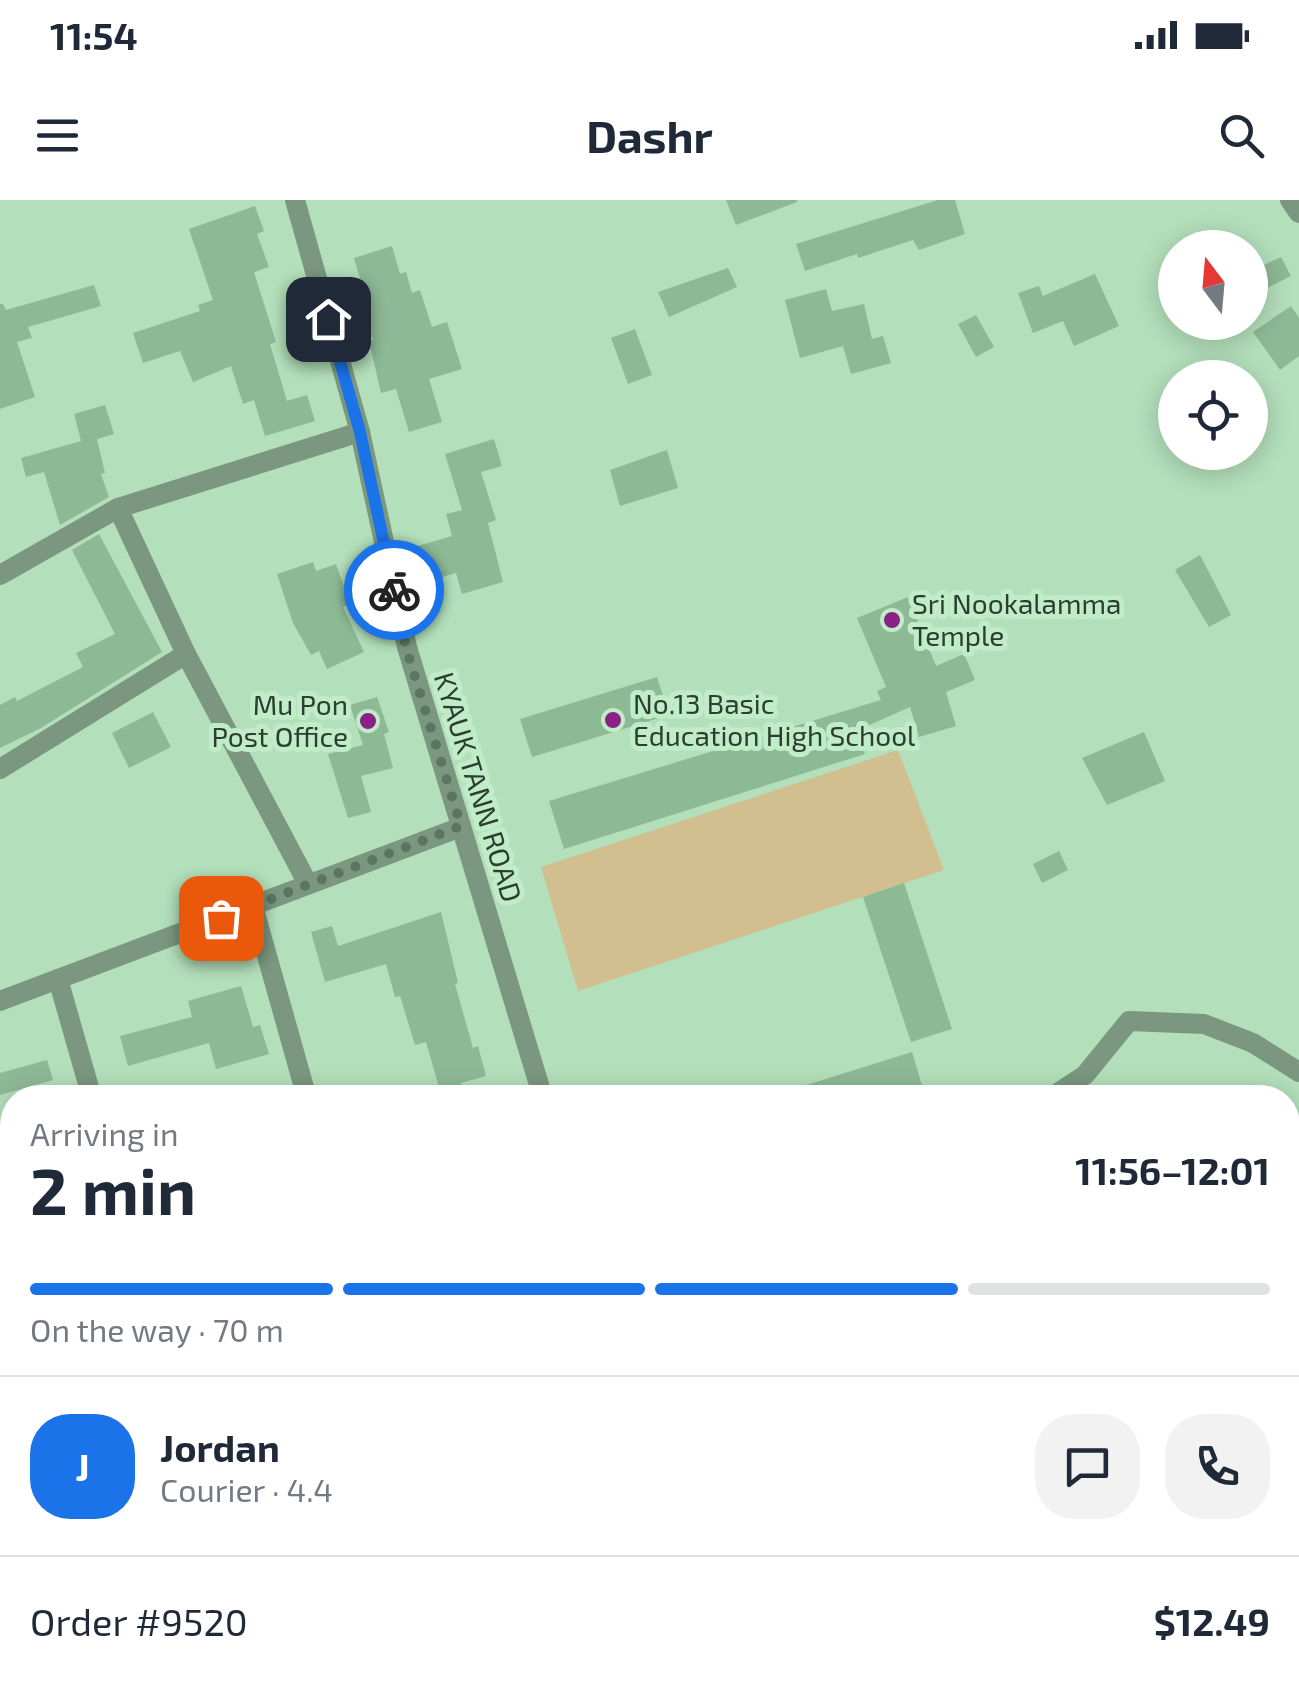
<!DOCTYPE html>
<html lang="en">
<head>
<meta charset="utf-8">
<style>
  :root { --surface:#fff; --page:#f2f2f3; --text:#1f2937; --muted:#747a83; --line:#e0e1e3; --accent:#1a73e8 }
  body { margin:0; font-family:"Exo 2",sans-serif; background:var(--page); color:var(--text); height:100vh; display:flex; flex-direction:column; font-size:38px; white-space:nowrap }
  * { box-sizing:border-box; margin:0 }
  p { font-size:32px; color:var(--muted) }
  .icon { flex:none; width:55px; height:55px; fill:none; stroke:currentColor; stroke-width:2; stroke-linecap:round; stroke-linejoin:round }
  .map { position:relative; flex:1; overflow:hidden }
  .sheet { position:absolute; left:0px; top:885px; width:1300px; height:620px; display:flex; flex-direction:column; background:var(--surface); border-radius:40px 40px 0 0; box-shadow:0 5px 25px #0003 }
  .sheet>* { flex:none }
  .needle { width:65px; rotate:344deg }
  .tools { position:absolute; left:1158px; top:30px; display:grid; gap:20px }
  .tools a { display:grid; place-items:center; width:110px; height:110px; border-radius:50%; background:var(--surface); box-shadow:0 5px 25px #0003; font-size:50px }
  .pin { position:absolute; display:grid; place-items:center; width:85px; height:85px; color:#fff; margin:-42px; border-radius:20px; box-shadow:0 5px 15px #0006 }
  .courier { position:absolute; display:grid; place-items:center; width:100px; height:100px; margin:-50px; border:8px solid #1a73e8; border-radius:50%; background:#fff; color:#222; box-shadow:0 2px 12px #0007 }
  .summary em { font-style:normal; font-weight:700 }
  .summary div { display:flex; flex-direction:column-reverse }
  .summary { display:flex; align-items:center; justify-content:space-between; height:170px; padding:0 30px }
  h1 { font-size:65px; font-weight:700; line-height:75px }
  .bar { display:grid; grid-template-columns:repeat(4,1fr); gap:15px 10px; align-content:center; height:120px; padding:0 30px }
  .bar i { height:12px; border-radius:8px; background:var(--line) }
  .bar .on { background:var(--accent) }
  .bar p { grid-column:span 4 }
  .line { display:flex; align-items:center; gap:25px; padding:0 30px; border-top:2px solid var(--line) }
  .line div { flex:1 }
  .round { display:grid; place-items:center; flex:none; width:105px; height:105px; border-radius:40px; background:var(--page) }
  .status { display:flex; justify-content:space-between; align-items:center; height:70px; padding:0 50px; background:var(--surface); direction:ltr }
  .status svg { height:28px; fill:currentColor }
  header { display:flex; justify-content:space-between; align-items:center; height:130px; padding:0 30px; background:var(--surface); font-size:45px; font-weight:700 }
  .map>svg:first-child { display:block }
  .green { fill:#d1bf8f }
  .water { fill:#7388cb }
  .building { fill:#8eb995 }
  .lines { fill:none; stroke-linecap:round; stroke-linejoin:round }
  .minor { stroke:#7b977f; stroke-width:20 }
  .done { stroke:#5b7660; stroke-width:10; stroke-dasharray:0 18 }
  .route { stroke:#1a73e8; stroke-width:12 }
  .poi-dot { fill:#8b2187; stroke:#c0edc7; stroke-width:4 }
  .labels { text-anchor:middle; stroke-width:10; stroke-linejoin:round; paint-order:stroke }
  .poi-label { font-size:28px; fill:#2c3e2f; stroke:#c0edc7; text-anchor:start }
  .street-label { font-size:28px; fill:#2c3e2f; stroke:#c0edc7 }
</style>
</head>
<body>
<div class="status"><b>11:54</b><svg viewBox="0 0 49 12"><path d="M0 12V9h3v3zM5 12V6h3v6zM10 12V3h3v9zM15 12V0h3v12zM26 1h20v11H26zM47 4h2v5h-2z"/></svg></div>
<header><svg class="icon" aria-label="menu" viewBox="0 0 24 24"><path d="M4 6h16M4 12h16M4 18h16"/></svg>Dashr<svg class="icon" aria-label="search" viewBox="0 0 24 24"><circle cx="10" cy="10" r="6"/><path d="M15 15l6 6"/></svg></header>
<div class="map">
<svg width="1299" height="1505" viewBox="0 0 1299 1505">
  <rect width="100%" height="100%" fill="#b3dfba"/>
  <path class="green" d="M898,550L944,670L578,791L541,667Z"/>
  <path class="water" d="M1120,886L1130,897L1057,898L1080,889Z"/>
  <g class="building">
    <path d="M726,0H797V2L736,25Z"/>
    <path d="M938,0H955L965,34L919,50L913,40L858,58L857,54L805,71L796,44Z"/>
    <path d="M255,6L264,31L257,34L269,67L254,72L276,142L270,144L287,201L307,195L315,221L265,236L254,200L243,204L231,166L193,182L180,151L143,163L133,133L200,111L198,105L213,100L189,29Z"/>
    <path d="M392,46L400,74L406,72L412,93L420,90L432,127L447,122L462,169L429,179L442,222L409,232L396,189L381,193L369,141L373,140L363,108L368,106L354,58Z"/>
    <path d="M1281,57L1291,76L1265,89L1255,69Z"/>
    <path d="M728,68L737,87L669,117L658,92Z"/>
    <path d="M1095,74L1119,126L1074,146L1063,121L1033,133L1018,93L1039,86L1043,96Z"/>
    <path d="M94,85L101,106L28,127L32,138L17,142L35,197L0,209V104H3L6,110Z"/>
    <path d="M826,89L832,111L864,104L872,139L883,136L891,163L851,174L843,146L800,158L785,100Z"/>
    <path d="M1291,106L1299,118V156L1280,170L1253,132Z"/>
    <path d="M976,115L994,147L976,157L958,124Z"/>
    <path d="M635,129L652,175L628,184L611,138Z"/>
    <path d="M105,205L114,234L97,239L105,273L101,274L109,297L60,325L44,272L26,277L21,258L81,241L74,214Z"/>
    <path d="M494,239L502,266L481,272L496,320L488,323L503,382L462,394L456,373L415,385L404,350L452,336L446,314L462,310L445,254Z"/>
    <path d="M667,250L678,288L620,306L610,270Z"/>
    <path d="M99,334L162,452L41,528L0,548V505L15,497L17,501L83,467L76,453L115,434L72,350Z"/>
    <path d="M1200,355L1231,415L1209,427L1175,370Z"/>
    <path d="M313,362L316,371L336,364L350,404L343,407L364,452L327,469L319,451L311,455L293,423L277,374Z"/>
    <path d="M908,397L936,466L964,454L975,480L946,492L956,526L919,537L910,507L858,530L865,554L564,649L549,601L881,500L877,491L886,487L857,418Z"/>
    <path d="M657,477L669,515L532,557L520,519Z"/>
    <path d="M377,497L389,532L384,534L393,568L361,576L371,612L348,618L328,554L363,545L350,505Z"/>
    <path d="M153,512L171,547L129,568L112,533Z"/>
    <path d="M1144,532L1165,581L1107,605L1082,558Z"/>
    <path d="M1059,651L1068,670L1042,683L1033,664Z"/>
    <path d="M904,683L952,829L911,842L863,697Z"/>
    <path d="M441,712L458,783L455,784L473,848L478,846L486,876L461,883L465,898H442L426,842L415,845L400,796L395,797L386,764L325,782L311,732L332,726L338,746Z"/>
    <path d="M241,786L253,827L260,825L269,854L216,869L209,843L128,866L120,836L192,817L188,801Z"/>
    <path d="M912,852L924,892L907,898H782L781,893Z"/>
    <path d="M47,860L53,880L0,895V873Z"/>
  </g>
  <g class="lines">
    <g class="minor">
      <path d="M295,0L360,232L407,447L543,898"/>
      <path d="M1290,0L1299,13"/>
      <path d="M118,308L186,454"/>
      <path d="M0,375L118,308L360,232"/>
      <path d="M0,569L186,454L308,684"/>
      <path d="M253,706L307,898"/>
      <path d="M58,779L92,898"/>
      <path d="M0,801L461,627"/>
      <path d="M1050,898L1085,875L1129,821L1204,824L1253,843L1299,872"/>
      <path d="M4,1287V1318L12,1332"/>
      <path d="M1288,1358L1299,1354"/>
      <path d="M59,1492L63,1505"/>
      <path d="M260,1492L263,1505"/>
      <path d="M475,1492L478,1505"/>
      <path d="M723,1492L727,1505"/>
      <path d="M979,1492L982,1505"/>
      <path d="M1192,1492L1196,1505"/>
      <path d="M844,1505L884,1492"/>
    </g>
  </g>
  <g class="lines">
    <path class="done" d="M221,718L461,626L406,448L394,390"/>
    <path class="route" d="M328,119L360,232L394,390"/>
  </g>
  <g class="poi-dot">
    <circle cx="892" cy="420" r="10"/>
    <circle cx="613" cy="520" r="10"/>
    <circle cx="368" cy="521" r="10"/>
  </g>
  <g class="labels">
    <g class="poi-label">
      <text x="912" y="414">Sri Nookalamma<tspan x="912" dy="32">Temple</tspan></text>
      <text x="633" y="514">No.13 Basic<tspan x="633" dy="32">Education High School</tspan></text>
      <text x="348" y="515" text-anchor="end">Mu Pon<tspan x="348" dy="32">Post Office</tspan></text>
    </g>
    <g class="street-label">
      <text transform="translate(478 587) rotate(73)" y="10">KYAUK TANN ROAD</text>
    </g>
  </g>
</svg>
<div class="tools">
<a><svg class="needle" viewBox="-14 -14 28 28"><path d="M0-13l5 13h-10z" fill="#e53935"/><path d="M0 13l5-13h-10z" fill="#747a83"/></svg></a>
<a><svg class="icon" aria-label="locate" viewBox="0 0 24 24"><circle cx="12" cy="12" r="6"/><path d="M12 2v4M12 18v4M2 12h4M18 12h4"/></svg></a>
</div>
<div class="pin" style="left:221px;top:718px;background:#ea580c"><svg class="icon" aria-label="bag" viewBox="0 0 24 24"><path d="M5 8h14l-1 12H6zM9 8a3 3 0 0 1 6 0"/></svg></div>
<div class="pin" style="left:328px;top:119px;background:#1f2937"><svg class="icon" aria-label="home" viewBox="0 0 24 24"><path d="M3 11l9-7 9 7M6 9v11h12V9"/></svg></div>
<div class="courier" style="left:394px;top:390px"><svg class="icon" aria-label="bike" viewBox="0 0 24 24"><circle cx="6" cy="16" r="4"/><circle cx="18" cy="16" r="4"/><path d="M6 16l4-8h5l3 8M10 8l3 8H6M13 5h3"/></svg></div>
<section class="sheet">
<div class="summary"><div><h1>2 min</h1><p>Arriving in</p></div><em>11:56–12:01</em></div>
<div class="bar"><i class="on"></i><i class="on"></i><i class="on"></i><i></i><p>On the way · 70 m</p></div>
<div class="line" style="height:180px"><b class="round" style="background:var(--accent);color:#fff">J</b><div><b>Jordan</b><p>Courier · 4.4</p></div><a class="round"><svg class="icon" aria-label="chat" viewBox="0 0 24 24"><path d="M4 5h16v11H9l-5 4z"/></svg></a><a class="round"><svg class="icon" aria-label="phone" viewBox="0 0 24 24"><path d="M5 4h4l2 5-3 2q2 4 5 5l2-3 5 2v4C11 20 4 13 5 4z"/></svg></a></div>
<div class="line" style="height:130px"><div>Order #9520</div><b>$12.49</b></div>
</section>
</div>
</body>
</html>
